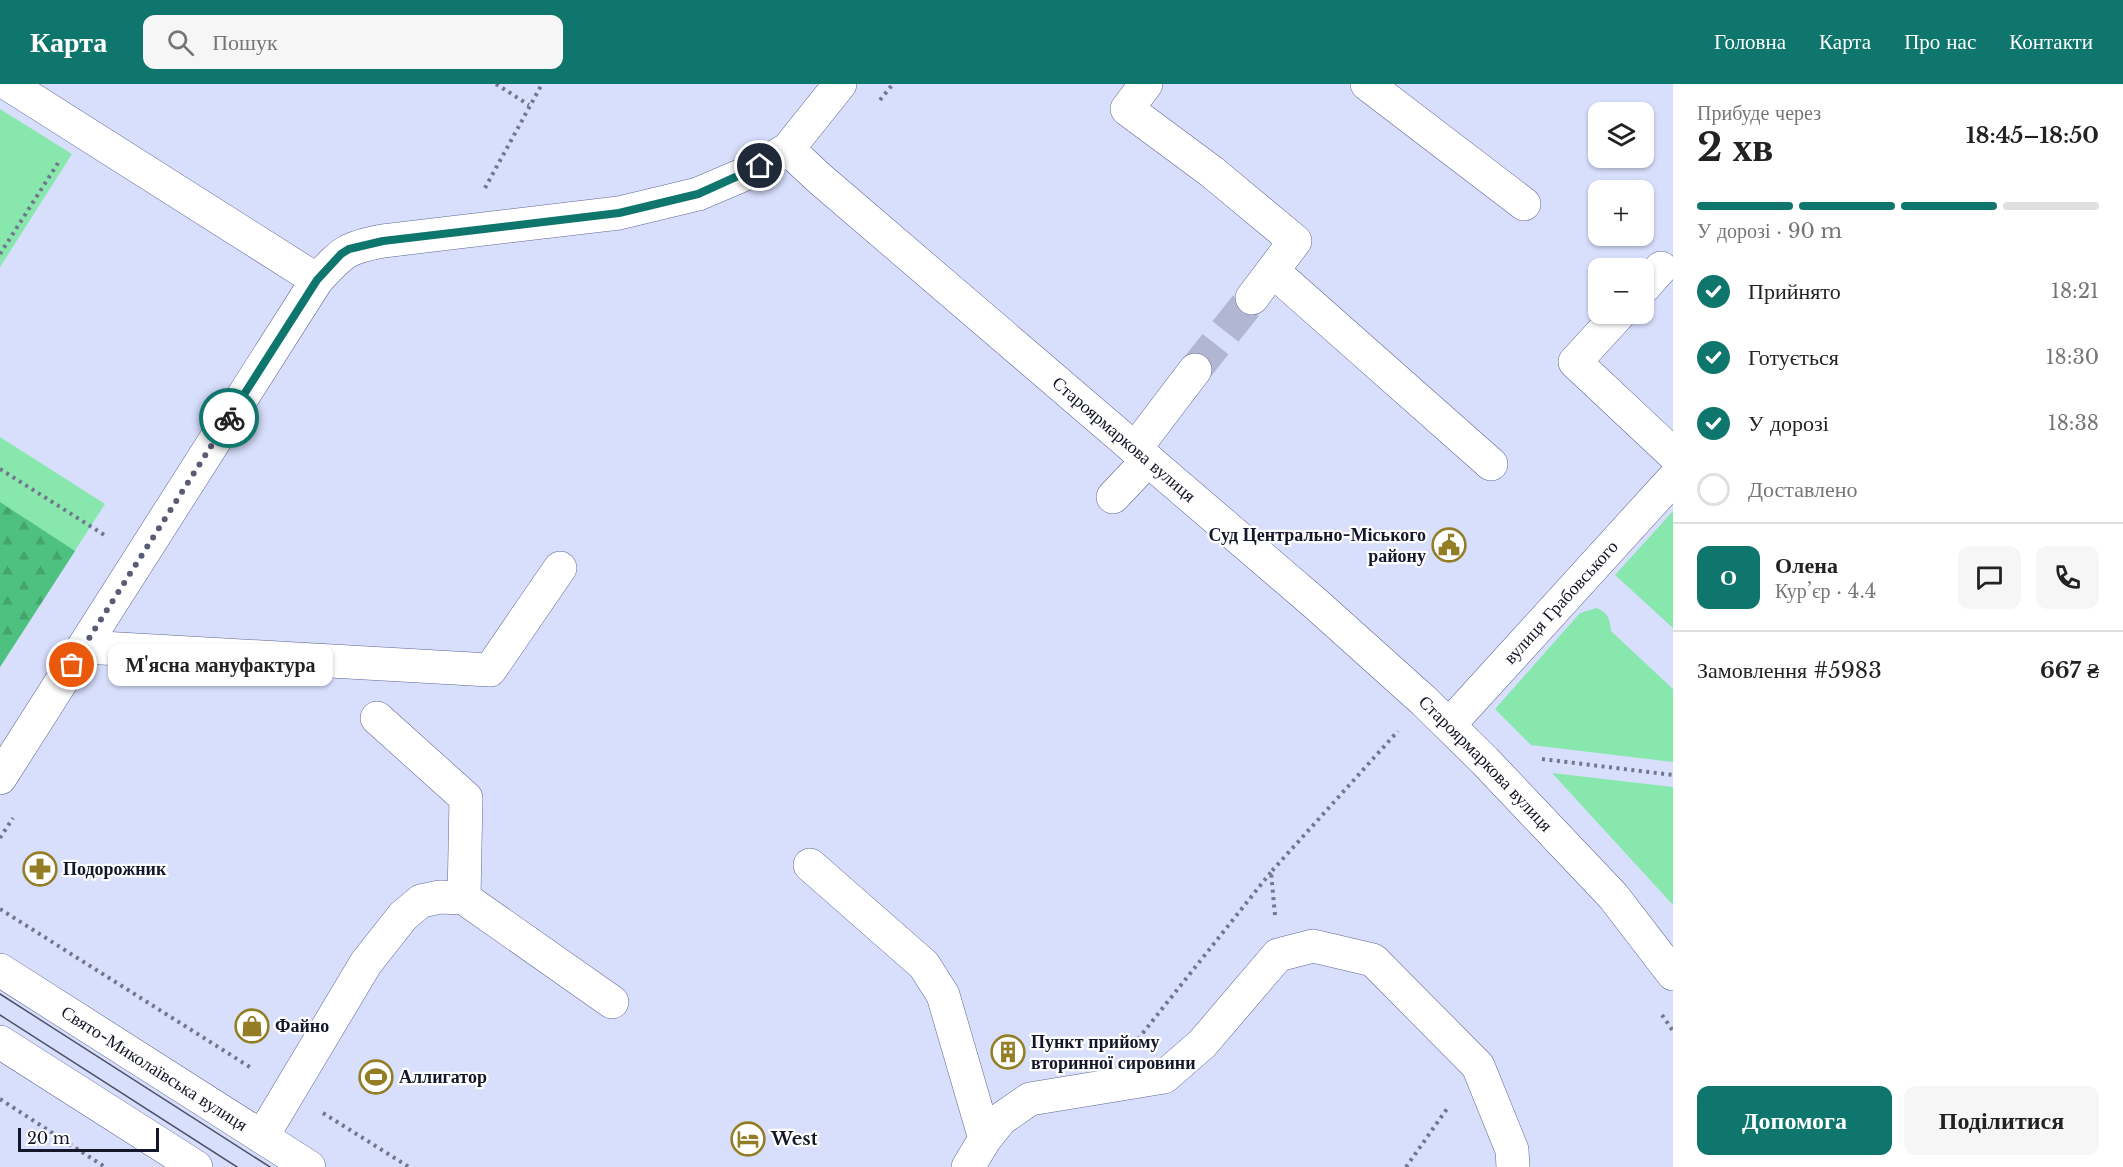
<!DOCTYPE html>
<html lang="uk">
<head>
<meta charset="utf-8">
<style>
  :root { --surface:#fff; --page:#f6f6f6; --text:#222; --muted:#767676; --line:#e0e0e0; --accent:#0f766e }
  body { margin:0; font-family:"Libre Baskerville",serif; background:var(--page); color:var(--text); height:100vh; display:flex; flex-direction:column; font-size:22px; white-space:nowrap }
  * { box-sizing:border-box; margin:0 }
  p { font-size:20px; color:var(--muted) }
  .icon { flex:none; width:33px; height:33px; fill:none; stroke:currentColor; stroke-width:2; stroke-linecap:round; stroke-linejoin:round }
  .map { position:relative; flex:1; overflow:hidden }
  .panel { display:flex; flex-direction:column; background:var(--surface); width:450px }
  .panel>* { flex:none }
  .buttons { position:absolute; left:1588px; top:18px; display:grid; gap:12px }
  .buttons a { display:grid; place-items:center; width:66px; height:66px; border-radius:12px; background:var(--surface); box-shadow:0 2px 4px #0004; font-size:30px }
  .scale { position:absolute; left:18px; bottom:15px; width:141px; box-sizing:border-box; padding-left:6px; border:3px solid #141729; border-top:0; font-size:16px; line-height:21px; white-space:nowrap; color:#141729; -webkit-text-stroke:4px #fff; paint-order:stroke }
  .pin { position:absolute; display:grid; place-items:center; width:51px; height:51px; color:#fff; margin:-26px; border:3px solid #fff; border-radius:50%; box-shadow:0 2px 6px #0007 }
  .courier { position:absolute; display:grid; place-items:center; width:60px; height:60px; margin:-30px; border:4px solid #0f766e; border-radius:50%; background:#fff; color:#222; box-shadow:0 2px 8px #0007 }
  .bubble { position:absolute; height:42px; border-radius:12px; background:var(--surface); box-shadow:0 2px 4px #0004; font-size:20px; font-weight:800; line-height:42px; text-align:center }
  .head em { font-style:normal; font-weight:800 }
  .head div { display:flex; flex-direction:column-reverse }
  .head { display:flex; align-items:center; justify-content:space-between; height:102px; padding:0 24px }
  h1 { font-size:39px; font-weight:800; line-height:45px }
  .bar { display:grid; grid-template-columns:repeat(4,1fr); gap:9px 6px; align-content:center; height:72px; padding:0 24px }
  .bar i { height:8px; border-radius:4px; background:var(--line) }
  .bar .active { background:var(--accent) }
  .bar p { grid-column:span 4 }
  .line { display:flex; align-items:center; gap:15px; padding:0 24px; border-top:2px solid var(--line) }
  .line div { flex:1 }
  .round { display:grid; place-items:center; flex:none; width:63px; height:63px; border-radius:12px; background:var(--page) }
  ol { padding:0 24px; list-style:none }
  li { display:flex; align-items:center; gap:18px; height:66px }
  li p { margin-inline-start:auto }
  li .icon { padding:6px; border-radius:50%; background:var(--accent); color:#fff; stroke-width:4 }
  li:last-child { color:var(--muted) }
  li i { width:33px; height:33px; border:3px solid var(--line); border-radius:50% }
  .action { display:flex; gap:12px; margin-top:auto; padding:12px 24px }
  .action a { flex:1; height:69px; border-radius:12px; background:var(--accent); color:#fff; font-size:24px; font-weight:800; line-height:69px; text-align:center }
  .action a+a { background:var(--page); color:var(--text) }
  header { display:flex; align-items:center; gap:36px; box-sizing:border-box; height:84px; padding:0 30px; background:var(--accent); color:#fff }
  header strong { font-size:28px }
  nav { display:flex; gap:33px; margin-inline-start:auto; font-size:21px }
  .search { width:420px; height:54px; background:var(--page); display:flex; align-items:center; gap:15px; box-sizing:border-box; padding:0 21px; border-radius:12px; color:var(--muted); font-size:22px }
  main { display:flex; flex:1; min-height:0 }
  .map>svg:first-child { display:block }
  .green { fill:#88e7ac }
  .forest { fill:url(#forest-firs) }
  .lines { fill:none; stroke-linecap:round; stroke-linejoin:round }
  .minor-tunnel { stroke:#b1b7d3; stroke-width:33; stroke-dasharray:33 16; stroke-linecap:butt }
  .minor-casing { stroke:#5e6692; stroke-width:34 }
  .major-casing { stroke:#5e6692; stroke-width:34 }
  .path { stroke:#72778e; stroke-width:4; stroke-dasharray:3 4.5; stroke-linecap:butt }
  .minor { stroke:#fff; stroke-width:33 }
  .major { stroke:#fff; stroke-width:33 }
  .tram { stroke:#4f5369; stroke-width:1.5 }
  .done { stroke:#595d73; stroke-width:6; stroke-dasharray:0 10.8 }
  .route { stroke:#0f766e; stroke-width:8 }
  .labels { text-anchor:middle; stroke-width:4.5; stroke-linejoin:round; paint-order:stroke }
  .street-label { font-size:18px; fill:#141729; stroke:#fff }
  .poi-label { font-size:18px; font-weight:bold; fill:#141729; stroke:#fff; text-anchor:start }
</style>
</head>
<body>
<header>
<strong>Карта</strong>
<div class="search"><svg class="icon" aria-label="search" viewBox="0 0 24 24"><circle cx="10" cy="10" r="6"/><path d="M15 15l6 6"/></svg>Пошук</div>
<nav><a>Головна</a><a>Карта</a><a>Про нас</a><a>Контакти</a></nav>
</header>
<main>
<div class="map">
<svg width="1673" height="1083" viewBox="0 0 1673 1083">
  <defs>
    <pattern id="forest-firs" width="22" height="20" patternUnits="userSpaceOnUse" patternTransform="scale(1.5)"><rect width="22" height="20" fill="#4ec07f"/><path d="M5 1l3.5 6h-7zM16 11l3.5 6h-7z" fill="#43a46e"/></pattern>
  </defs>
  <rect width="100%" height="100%" fill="#d8dffd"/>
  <g class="green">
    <path d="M0,25L72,70L0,183Z"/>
    <path d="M0,353L105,420L0,583Z"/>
    <path d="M1673,427V544L1615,491Z"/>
    <path d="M1597,524C1608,529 1610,535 1611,547L1673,605V678L1531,661L1495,625L1580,529Z"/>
    <path d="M1552,689L1673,703V821Z"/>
  </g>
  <path class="forest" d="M0,418L75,467L0,583Z"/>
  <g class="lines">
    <path class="minor-tunnel" d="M1195,286L1252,214"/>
    <defs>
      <g id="minor">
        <path d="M8,0L317,196"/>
        <path d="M1146,0L1127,25L1212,88L1295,157L1252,214"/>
        <path d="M1367,0L1524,120"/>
        <path id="s1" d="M788,65L819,94L1316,520L1424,617L1485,677L1613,812L1673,890"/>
        <path d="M1273,187L1491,380"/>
        <path d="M1644,203L1661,184"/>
        <path d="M1619,230L1575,278L1673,370"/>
        <path d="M1135,365L1195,286"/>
        <path d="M1113,413L1148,376"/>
        <path d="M84,563L490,586L560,484"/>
        <path d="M377,634L466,714L464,814"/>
        <path id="s2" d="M1449,641L1673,395"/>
        <path d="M0,694L317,196C343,168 345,164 383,157L619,129L698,110L745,90L788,65L840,0"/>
        <path d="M810,781L924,881L943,911L985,1055"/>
        <path d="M262,1053L366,879L403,832L421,817L440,813L464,814L612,918"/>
        <path d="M968,1083L985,1055L1001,1035L1030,1015L1164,993L1202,960L1278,871L1313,862L1373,876L1478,982L1512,1066L1513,1083"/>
      </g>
      <g id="major">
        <path id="s3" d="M0,886L309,1083"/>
        <path d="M0,958L196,1083"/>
      </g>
    </defs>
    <use href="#minor" class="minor-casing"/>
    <use href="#major" class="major-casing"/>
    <g class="path">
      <path d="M496,0L529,21"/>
      <path d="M880,16L893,0"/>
      <path d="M485,104L542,0"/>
      <path d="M0,170L58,79"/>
      <path d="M0,385L106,452"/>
      <path d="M1542,675L1673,691"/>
      <path d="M0,754L13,734"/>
      <path d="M0,825L253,985"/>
      <path d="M1275,831L1271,788L1398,647"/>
      <path d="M1662,931L1673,947"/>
      <path d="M1138,955L1271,788"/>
      <path d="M0,1015L105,1083"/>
      <path d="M323,1029L409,1083"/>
      <path d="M1406,1083L1449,1022"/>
    </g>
    <use href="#minor" class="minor"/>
    <use href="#major" class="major"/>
    <g class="tram">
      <path d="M0,910L270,1083"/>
      <path d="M0,931L237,1083"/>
    </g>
  </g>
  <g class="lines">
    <path class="done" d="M72,581L229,334"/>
    <path class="route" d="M229,334L317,196L341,170L349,165L383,157L619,129L698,110L760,82"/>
  </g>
  <defs>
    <symbol id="civic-ring" viewBox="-11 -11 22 22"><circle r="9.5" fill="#fff" stroke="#937e25" stroke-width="1.5"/><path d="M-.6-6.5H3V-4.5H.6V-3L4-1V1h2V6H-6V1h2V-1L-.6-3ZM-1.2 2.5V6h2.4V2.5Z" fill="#937e25"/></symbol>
    <symbol id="pharmacy-ring" viewBox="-11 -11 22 22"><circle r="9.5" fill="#fff" stroke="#937e25" stroke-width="1.5"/><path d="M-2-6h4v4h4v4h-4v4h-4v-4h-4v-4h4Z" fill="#937e25"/></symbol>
    <symbol id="shop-ring" viewBox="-11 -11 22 22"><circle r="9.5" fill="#fff" stroke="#937e25" stroke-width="1.5"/><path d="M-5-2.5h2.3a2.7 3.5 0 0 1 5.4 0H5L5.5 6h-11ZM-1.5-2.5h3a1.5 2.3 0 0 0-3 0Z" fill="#937e25"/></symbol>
    <symbol id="building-ring" viewBox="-11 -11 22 22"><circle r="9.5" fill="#fff" stroke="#937e25" stroke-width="1.5"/><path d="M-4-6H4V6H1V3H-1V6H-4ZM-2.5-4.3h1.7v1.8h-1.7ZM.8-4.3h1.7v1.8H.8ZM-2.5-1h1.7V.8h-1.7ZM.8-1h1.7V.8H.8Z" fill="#937e25"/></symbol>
    <symbol id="stadium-ring" viewBox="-11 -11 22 22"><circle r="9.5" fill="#fff" stroke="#937e25" stroke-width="1.5"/><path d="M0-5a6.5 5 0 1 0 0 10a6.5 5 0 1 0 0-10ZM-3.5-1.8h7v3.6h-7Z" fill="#937e25"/></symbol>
    <symbol id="hotel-ring" viewBox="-11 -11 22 22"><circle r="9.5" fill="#fff" stroke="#937e25" stroke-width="1.5"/><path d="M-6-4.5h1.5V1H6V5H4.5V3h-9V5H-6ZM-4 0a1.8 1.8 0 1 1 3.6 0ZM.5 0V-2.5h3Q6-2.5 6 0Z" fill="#937e25"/></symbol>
  </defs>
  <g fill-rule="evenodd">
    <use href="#civic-ring" x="1430" y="442" width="38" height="38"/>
    <use href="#pharmacy-ring" x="21" y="766" width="38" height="38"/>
    <use href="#shop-ring" x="233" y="923" width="38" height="38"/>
    <use href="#building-ring" x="989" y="949" width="38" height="38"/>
    <use href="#stadium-ring" x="357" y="974" width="38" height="38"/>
    <use href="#hotel-ring" x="729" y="1036" width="38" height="38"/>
  </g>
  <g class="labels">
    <g class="street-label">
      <text dy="6" stroke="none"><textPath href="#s1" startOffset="444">Староярмаркова вулиця</textPath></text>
      <text dy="6" stroke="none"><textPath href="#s2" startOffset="166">вулиця Грабовського</textPath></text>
      <text dy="6" stroke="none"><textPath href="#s1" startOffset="930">Староярмаркова вулиця</textPath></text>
      <text dy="6" stroke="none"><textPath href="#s3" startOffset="183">Свято-Миколаївська вулиця</textPath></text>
    </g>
    <g class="poi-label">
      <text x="1426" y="457" text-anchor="end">Суд Центрально-Міського<tspan x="1426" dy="21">району</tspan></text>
      <text x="63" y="791">Подорожник</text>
      <text x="275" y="948">Файно</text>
      <text x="1031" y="964">Пункт прийому<tspan x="1031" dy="21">вторинної сировини</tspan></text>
      <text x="399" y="999">Аллигатор</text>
      <text x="771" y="1061">West</text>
    </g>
  </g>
</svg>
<div class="buttons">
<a><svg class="icon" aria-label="layers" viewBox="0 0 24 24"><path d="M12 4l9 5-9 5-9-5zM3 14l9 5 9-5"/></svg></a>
<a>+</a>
<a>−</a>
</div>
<div class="scale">20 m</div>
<div class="pin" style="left:72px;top:581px;background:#ea580c"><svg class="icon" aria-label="bag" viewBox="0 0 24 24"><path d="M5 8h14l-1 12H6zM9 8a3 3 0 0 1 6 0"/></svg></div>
<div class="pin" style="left:760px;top:82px;background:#1f2937"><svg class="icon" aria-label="home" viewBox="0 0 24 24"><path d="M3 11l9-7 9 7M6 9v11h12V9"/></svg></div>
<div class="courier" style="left:229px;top:334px"><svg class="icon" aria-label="bike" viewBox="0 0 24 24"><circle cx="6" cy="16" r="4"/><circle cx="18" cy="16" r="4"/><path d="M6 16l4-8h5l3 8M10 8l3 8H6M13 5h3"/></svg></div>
<div class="bubble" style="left:108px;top:560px;width:225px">М'ясна мануфактура</div>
</div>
<section class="panel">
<div class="head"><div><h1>2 хв</h1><p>Прибуде через</p></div><em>18:45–18:50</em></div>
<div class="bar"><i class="active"></i><i class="active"></i><i class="active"></i><i></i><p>У дорозі · 90 m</p></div>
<ol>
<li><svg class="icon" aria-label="check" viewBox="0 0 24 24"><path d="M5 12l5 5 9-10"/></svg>Прийнято<p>18:21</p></li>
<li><svg class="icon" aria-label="check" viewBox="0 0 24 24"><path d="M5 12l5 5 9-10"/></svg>Готується<p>18:30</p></li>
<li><svg class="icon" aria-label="check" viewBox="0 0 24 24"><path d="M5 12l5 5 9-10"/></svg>У дорозі<p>18:38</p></li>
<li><i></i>Доставлено</li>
</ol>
<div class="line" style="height:108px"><b class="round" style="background:var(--accent);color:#fff">О</b><div><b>Олена</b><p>Кур’єр · 4.4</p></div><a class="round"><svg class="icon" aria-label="chat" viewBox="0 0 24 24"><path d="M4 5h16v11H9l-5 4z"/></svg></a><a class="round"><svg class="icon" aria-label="phone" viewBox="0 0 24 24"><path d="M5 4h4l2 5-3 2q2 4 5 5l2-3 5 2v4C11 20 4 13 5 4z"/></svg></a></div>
<div class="line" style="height:78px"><div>Замовлення #5983</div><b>667 ₴</b></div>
<div class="action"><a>Допомога</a><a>Поділитися</a></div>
</section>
</main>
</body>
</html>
